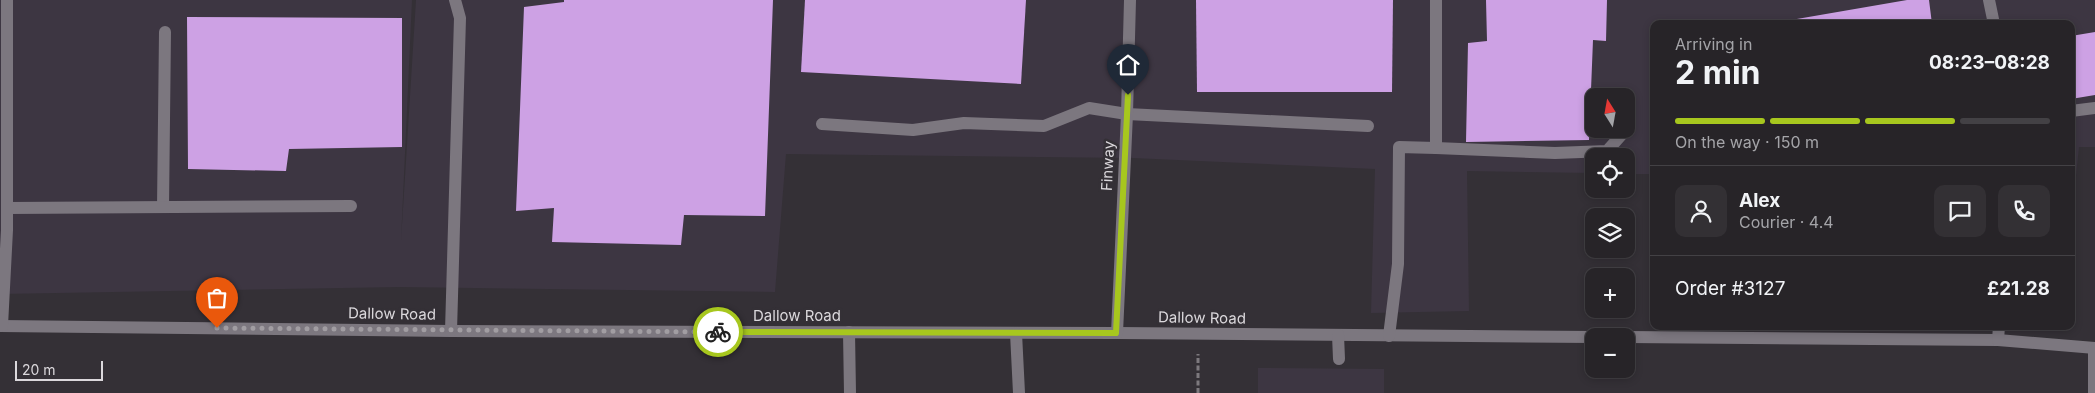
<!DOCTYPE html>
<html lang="en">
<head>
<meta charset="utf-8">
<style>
  :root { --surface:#272428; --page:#333034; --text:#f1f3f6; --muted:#a4a4a8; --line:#434145; --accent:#a7c71e }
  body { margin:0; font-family:Inter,sans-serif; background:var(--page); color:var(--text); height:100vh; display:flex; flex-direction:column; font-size:19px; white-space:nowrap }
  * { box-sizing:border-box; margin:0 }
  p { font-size:16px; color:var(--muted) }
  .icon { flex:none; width:28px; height:28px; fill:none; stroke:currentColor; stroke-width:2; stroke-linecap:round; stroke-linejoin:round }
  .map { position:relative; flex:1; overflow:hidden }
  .side { position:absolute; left:1650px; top:20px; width:425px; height:310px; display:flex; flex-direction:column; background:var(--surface); border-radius:10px; box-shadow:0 2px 8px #0003,0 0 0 1px var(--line) }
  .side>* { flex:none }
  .needle { width:32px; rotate:349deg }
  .tools { position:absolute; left:1585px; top:88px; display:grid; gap:10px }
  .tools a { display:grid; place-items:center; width:50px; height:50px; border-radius:10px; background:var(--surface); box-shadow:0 2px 8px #0003,0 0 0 1px var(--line); font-size:25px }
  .scale { position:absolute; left:15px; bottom:12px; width:88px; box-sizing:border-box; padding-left:5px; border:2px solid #dbd8dc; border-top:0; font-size:14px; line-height:18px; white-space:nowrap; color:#dbd8dc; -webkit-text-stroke:4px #343036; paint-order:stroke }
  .pin { position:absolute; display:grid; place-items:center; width:42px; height:42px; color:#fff; margin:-51px -21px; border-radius:50% 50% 50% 0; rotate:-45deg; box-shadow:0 0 5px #0007 }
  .pin .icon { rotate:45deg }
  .courier { position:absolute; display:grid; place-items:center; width:50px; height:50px; margin:-25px; border:4px solid #a7c71e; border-radius:50%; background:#fff; color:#222; box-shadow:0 1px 6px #0007 }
  .head em { font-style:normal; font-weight:700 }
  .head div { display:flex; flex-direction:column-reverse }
  .head { display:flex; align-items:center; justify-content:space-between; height:85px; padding:0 25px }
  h1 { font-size:32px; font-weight:700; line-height:38px }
  .bar { display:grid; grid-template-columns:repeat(4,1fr); gap:8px 5px; align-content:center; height:60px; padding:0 25px }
  .bar i { height:6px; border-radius:4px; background:var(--line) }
  .bar .active { background:var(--accent) }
  .bar p { grid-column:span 4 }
  .line { display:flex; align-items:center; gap:12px; padding:0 25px; border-top:1px solid var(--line) }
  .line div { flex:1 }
  .round { display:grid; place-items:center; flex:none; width:52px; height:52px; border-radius:10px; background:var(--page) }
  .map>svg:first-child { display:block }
  .built { fill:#3d3642; fill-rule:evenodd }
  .building { fill:#cda1e4 }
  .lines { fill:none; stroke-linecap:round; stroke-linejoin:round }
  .path { stroke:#7d797e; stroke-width:3; stroke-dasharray:5 2.5; stroke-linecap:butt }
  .minor { stroke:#7c777f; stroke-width:12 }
  .done { stroke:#a19da2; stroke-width:5; stroke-dasharray:0 9 }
  .route { stroke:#a7c71e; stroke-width:6 }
  .labels { text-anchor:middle; stroke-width:5; stroke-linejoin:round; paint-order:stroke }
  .street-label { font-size:15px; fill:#dbd8dc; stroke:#343036 }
</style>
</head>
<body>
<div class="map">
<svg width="2095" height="393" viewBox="0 0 2095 393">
  <rect width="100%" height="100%" fill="#343036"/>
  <g class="built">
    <path d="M0,0H412L401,241L416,0H2095V147H2079L2071,223V24H1654V174H1626V156H1594V173L1467,171L1469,311L1371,313L1375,169L1133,158L786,154L775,292L399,287L0,294ZM1594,96H1626V129H1594Z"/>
    <path d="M1258,368L1384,369V393H1258Z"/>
  </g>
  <g class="building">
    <path d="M564,0H773L765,216L684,215L681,245L552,242L554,208L516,211L524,7L564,2Z"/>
    <path d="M805,0H1026L1021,84L801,72Z"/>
    <path d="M1196,0H1393L1392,92H1197Z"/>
    <path d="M1486,0H1607L1606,41L1593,40L1589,140L1466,142L1468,43L1487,41Z"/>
    <path d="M1907,0H1929L1932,24H1768Z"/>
    <path d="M187,17L402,18V147L289,149L286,171L188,169Z"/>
    <path d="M2095,32V95L2071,99V36Z"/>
  </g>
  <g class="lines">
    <path class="path" d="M1198,393V354"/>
    <g class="minor">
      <path d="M1989,0L1994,24"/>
      <path d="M2071,111L2095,108"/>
      <path d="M822,124L913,130L964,123L1044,126L1089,108L1127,114L1368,126"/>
      <path d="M1436,148L1555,153L1607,151L1624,132"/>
      <path d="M163,207L165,32"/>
      <path d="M7,208L351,206"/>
      <path d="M0,326L451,331L1117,333L1594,337"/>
      <path d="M2,326L7,230V0"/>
      <path d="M451,331L460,18L455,0"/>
      <path d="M849,332L850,393"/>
      <path d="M1016,333L1019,393"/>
      <path d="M1117,333L1127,114L1130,0"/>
      <path d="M1338,335L1339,359"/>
      <path d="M1389,336L1398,264L1399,147L1436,148V0"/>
      <path d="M1626,337L1998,340L2095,348"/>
      <path d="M1998,340L1999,326"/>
      <path d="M2094,393V348"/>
    </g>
  </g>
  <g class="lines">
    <path class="done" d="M217,328L718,332"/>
    <path class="route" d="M718,332L1116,333L1128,95"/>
  </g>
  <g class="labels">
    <g class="street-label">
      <text transform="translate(1108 166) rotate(-87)" y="5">Finway</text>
      <text transform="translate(392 314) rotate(1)" y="5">Dallow Road</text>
      <text x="797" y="321">Dallow Road</text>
      <text transform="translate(1202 318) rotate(1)" y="5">Dallow Road</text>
    </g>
  </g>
</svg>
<div class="tools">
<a><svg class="needle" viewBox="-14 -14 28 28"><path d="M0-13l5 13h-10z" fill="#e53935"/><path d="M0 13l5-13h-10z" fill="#a4a4a8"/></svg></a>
<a><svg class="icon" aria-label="locate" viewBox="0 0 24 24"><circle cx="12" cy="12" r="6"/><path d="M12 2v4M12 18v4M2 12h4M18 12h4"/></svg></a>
<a><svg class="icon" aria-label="layers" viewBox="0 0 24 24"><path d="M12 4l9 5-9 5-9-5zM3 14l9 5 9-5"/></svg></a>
<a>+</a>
<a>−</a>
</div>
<div class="scale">20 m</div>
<div class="pin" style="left:217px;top:328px;background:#ea580c"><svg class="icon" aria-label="bag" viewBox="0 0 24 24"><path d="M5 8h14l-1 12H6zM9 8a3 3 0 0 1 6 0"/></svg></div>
<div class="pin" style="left:1128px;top:95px;background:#1f2937"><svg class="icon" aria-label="home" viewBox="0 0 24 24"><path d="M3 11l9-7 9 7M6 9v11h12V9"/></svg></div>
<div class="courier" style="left:718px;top:332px"><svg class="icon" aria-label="bike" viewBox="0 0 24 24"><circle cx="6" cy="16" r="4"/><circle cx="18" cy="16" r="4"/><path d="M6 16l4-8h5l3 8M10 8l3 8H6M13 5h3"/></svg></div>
<section class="side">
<div class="head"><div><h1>2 min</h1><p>Arriving in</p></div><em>08:23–08:28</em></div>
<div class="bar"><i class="active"></i><i class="active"></i><i class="active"></i><i></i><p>On the way · 150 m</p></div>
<div class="line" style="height:90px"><a class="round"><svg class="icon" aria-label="person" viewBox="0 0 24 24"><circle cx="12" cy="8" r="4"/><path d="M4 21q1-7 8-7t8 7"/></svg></a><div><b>Alex</b><p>Courier · 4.4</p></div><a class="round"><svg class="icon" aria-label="chat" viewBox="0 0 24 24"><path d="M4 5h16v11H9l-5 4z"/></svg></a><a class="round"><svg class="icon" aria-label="phone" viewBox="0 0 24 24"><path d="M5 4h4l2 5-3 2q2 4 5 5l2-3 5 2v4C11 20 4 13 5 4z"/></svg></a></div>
<div class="line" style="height:65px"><div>Order #3127</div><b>£21.28</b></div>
</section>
</div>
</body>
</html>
